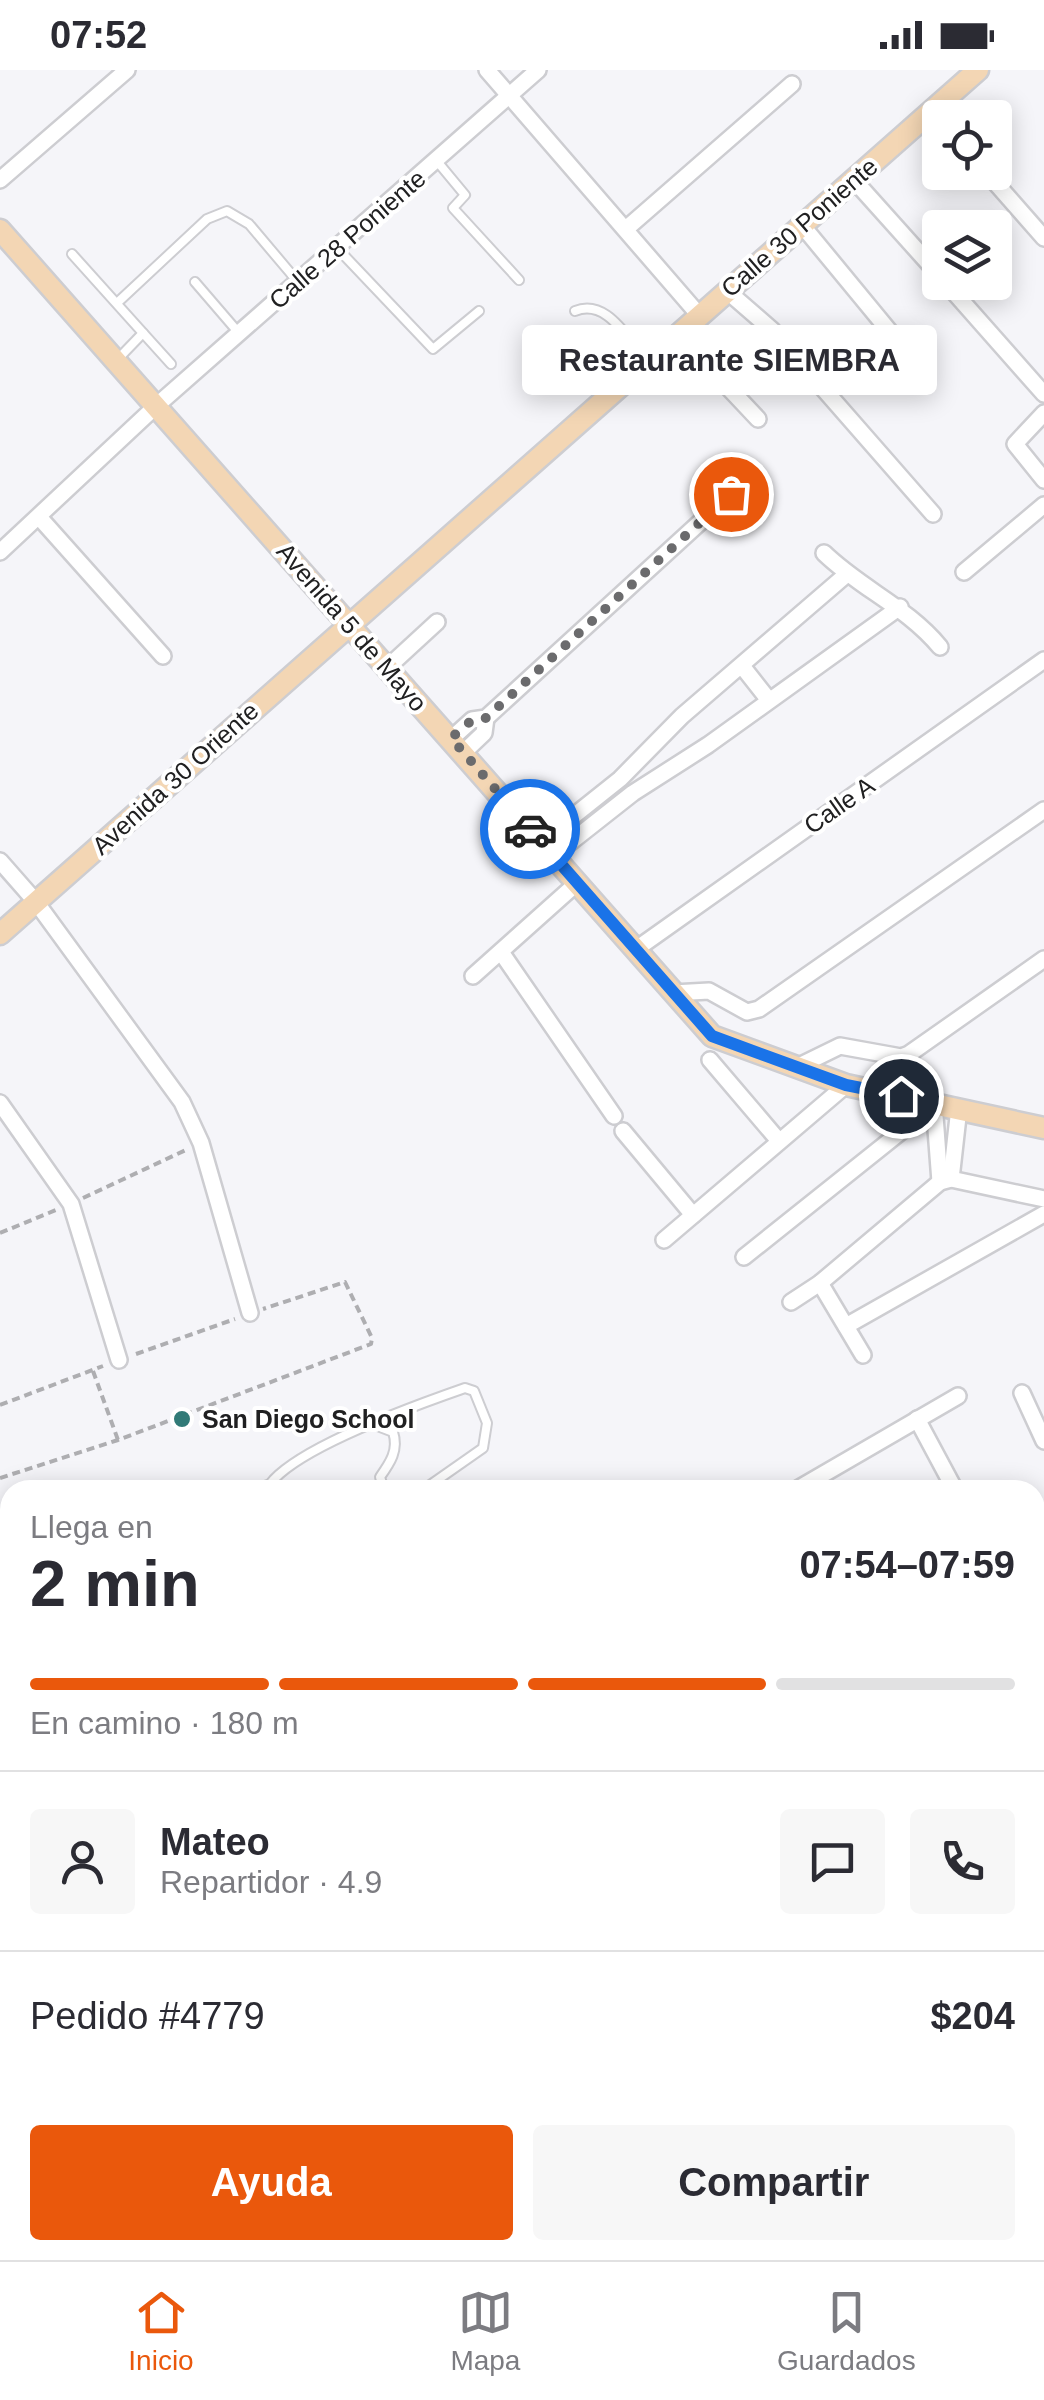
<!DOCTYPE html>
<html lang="es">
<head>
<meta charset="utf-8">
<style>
  :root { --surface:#fff; --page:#f7f7f7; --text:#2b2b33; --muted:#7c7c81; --line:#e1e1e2; --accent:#ea580c }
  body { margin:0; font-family:Arial,sans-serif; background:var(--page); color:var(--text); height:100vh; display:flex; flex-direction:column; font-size:38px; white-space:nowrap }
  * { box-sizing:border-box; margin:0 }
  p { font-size:32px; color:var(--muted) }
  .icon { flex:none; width:55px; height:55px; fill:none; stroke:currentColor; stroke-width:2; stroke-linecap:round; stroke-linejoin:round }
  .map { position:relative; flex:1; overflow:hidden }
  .side { position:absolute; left:0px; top:1410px; width:1045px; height:780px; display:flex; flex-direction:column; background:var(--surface); border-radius:30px 30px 0 0; box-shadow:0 5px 25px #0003 }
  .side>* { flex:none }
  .tools { position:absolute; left:922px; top:30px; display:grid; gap:20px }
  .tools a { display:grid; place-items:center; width:90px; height:90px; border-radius:10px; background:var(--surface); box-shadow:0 5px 25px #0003; font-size:50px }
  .pin { position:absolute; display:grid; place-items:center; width:85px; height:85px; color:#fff; margin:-42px; border:5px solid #fff; border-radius:50%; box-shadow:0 2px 10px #0007 }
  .courier { position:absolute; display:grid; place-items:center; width:100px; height:100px; margin:-50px; border:8px solid #1a73e8; border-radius:50%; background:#fff; color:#222; box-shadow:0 2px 12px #0007 }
  .bubble { position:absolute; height:70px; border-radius:10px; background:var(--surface); box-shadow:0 5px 25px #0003; font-size:32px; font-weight:800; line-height:70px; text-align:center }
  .head em { font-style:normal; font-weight:800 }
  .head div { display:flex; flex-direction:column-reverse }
  .head { display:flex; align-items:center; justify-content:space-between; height:170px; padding:0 30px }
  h1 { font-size:65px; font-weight:800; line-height:75px }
  .bar { display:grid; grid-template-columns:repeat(4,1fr); gap:15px 10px; align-content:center; height:120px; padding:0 30px }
  .bar i { height:12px; border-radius:8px; background:var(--line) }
  .bar .current { background:var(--accent) }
  .bar p { grid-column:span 4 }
  .line { display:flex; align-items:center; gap:25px; padding:0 30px; border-top:2px solid var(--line) }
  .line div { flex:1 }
  .round { display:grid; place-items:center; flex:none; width:105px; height:105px; border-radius:10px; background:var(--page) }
  .button { display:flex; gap:20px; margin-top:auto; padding:20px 30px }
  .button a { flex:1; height:115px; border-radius:10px; background:var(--accent); color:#fff; font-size:40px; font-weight:800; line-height:115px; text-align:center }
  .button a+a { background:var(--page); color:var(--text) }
  .status { display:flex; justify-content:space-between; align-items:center; height:70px; padding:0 50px; background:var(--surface); direction:ltr }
  .status svg { height:28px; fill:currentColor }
  .tab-bar { display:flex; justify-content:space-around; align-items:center; height:140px; border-top:2px solid var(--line); background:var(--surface); font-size:28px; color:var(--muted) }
  .tab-bar a { display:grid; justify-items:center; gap:5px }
  .tab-bar .current { color:var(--accent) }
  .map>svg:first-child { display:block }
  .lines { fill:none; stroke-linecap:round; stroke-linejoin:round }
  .stream { stroke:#a5c3f3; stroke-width:5 }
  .lane-casing { stroke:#cdcdd1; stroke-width:12 }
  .street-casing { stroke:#cdcdd1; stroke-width:20 }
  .secondary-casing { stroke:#cdcdd1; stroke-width:25 }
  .path { stroke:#aeaeb1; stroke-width:4; stroke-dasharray:8 5; stroke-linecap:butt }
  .lane { stroke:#fff; stroke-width:8 }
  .street { stroke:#fff; stroke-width:15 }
  .secondary { stroke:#f3d6b4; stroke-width:20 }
  .done { stroke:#6b6b6d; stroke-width:10; stroke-dasharray:0 18 }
  .route { stroke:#1a73e8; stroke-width:12 }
  .poi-dot { fill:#317a77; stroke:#fff; stroke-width:4 }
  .labels { text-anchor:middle; stroke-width:8; stroke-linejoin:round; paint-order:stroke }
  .street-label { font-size:25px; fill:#202021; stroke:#fff }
  .poi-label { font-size:25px; font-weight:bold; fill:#202021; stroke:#fff; text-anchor:start }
</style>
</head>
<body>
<div class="status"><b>07:52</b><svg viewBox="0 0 49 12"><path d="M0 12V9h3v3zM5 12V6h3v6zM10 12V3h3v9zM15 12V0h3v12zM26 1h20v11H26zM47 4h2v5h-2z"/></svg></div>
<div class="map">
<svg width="1044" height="2190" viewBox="0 0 1044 2190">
  <rect width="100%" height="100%" fill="#f5f5f9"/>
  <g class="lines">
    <g class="stream">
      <path d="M1035,2082L1044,2077"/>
      <path d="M893,2190L905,2180"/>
    </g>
    <defs>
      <g id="lane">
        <path d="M436,90L465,125L453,138L519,210"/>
        <path d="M337,178L433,279L479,241"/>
        <path d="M72,184L143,263L116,291"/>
        <path d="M195,212L238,262"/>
        <path d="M117,233L207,149L227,141L249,154L298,212"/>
        <path d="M575,241C607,228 627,269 648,290"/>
        <path d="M143,263L171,294"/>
        <path d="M711,266L732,290L716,305"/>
        <path d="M372,1354L393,1362C399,1380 390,1393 380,1407L384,1420"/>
        <path d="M270,1414C298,1377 419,1334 465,1318L474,1321L487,1353L483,1378L423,1420"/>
        <path d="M254,1420L270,1414L290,1420"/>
        <path d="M0,1513L10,1509"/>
        <path d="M0,1583L10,1580"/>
        <path d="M0,1766L10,1769"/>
        <path d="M0,1820L10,1821"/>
        <path d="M0,1865L10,1861"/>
        <path d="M0,1944L10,1946"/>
        <path d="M0,1974L10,1967"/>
        <path d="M0,2024L10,2027"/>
        <path d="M0,2089H10"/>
        <path d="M0,2108L10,2122"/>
        <path d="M399,2180L435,2190"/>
        <path d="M758,2180L763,2190"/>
        <path d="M32,2190V2180"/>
        <path d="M223,2190L228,2180"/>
        <path d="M480,2190L484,2180"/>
      </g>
      <g id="street">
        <path d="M487,0L699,245"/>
        <path d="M986,102L1044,168"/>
        <path d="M853,109L940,206"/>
        <path d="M0,110L127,0"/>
        <path d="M801,154L909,285"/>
        <path d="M627,158L792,14"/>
        <path d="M945,212L1044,324"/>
        <path d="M726,220L772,260L933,444"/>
        <path d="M677,263L758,349"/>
        <path d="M1044,343L1015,374L1044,410"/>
        <path d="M39,447L163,586"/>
        <path d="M0,482L155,337L538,0"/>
        <path d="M824,483C861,519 907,537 940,577"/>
        <path d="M964,502L1044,435"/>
        <path d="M742,596L768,629"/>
        <path d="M387,598L437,552"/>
        <path d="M451,669L472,650L486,648L731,424"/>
        <path d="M463,683L484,663L486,648"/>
        <path d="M541,772L620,709L682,646L847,504"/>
        <path d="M553,786L633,723L708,675L900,537"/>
        <path d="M0,791L36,832L182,1032L201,1073L250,1243"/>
        <path d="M635,880L1044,590"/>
        <path d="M501,882L614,1046"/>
        <path d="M473,906L576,814"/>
        <path d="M673,923L709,921L747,942L759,939L1044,740"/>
        <path d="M710,990L779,1071"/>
        <path d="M795,998L840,976L901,987L909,984L1044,889"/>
        <path d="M0,1033L71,1134L119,1290"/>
        <path d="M934,1033L940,1112"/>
        <path d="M623,1061L693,1145"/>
        <path d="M951,1109L959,1038"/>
        <path d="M664,1170L846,1015"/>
        <path d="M744,1187L903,1060L928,1031"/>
        <path d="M820,1213L863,1285"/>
        <path d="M791,1232L820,1213L940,1112L951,1109L1044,1129"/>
        <path d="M846,1256L1044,1144"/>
        <path d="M1022,1323L1044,1371"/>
        <path d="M917,1349L955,1420"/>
        <path d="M796,1420L958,1326"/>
        <path d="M1035,1587L1044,1607"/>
        <path d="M1035,1674L1044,1670"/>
        <path d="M1035,1861L1044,1879"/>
        <path d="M1035,2154L1044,2173"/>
      </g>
      <g id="secondary">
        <path d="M0,160L712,966L846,1015L1044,1058"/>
        <path d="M0,864L978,0"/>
        <path d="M1035,2058L1044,2051"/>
        <path d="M875,2190L887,2180"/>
      </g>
    </defs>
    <use href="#lane" class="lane-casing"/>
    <use href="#street" class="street-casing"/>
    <use href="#secondary" class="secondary-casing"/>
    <g class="path">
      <path d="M83,1128L188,1079"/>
      <path d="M0,1163L56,1140"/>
      <path d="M136,1284L235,1249"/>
      <path d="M93,1301L118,1370"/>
      <path d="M0,1335L103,1296"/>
      <path d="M0,1408L118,1370L371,1274L372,1268L345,1212L263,1239"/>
      <path d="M0,2041L10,2042"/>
    </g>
    <use href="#lane" class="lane"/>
    <use href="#street" class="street"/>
    <use href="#secondary" class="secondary"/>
  </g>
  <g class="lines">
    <path class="done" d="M530,759L451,668L472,650L486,648L731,424"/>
    <path class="route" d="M530,759L712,966L846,1015L901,1026"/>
  </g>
  <circle class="poi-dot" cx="182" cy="1349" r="10"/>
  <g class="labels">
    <g class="street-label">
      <text transform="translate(799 157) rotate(-41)" y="9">Calle 30 Poniente</text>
      <text transform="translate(347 169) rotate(-41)" y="9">Calle 28 Poniente</text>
      <text transform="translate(352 557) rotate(49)" y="9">Avenida 5 de Mayo</text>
      <text transform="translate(175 708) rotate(-42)" y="9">Avenida 30 Oriente</text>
      <text transform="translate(839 735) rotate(-35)" y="9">Calle A</text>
    </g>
    <g class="poi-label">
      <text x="202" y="1358">San Diego School</text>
    </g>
  </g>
</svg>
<div class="tools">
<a><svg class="icon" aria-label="locate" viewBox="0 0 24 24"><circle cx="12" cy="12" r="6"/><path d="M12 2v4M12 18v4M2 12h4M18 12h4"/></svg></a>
<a><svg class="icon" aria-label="layers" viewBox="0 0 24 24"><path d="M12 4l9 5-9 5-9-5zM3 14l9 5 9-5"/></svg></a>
</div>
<div class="pin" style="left:731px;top:424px;background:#ea580c"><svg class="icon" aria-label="bag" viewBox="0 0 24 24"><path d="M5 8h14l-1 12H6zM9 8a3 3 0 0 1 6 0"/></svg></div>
<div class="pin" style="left:901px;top:1026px;background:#1f2937"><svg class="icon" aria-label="home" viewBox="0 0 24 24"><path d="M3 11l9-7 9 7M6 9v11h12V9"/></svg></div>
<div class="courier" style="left:530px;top:759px"><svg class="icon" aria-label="car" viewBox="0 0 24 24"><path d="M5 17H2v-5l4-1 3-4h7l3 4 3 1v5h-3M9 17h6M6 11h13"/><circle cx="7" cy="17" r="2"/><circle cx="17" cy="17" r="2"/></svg></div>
<div class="bubble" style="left:522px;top:255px;width:415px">Restaurante SIEMBRA</div>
<section class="side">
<div class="head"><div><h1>2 min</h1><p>Llega en</p></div><em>07:54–07:59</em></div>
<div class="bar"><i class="current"></i><i class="current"></i><i class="current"></i><i></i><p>En camino · 180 m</p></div>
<div class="line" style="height:180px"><a class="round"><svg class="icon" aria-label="person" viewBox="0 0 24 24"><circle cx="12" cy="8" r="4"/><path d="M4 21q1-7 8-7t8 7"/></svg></a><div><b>Mateo</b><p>Repartidor · 4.9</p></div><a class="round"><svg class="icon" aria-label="chat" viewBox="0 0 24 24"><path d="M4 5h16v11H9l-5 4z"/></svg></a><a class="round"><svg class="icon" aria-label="phone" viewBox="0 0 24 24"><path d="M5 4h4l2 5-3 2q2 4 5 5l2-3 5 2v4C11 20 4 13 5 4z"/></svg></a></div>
<div class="line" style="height:130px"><div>Pedido #4779</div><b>$204</b></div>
<div class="button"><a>Ayuda</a><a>Compartir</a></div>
</section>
</div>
<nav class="tab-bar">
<a class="current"><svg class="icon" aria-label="home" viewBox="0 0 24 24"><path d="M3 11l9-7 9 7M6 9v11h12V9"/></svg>Inicio</a>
<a><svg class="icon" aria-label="map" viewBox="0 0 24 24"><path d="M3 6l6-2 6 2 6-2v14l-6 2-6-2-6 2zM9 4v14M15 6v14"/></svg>Mapa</a>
<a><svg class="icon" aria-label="saved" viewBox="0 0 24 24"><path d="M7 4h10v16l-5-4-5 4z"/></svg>Guardados</a>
</nav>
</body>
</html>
